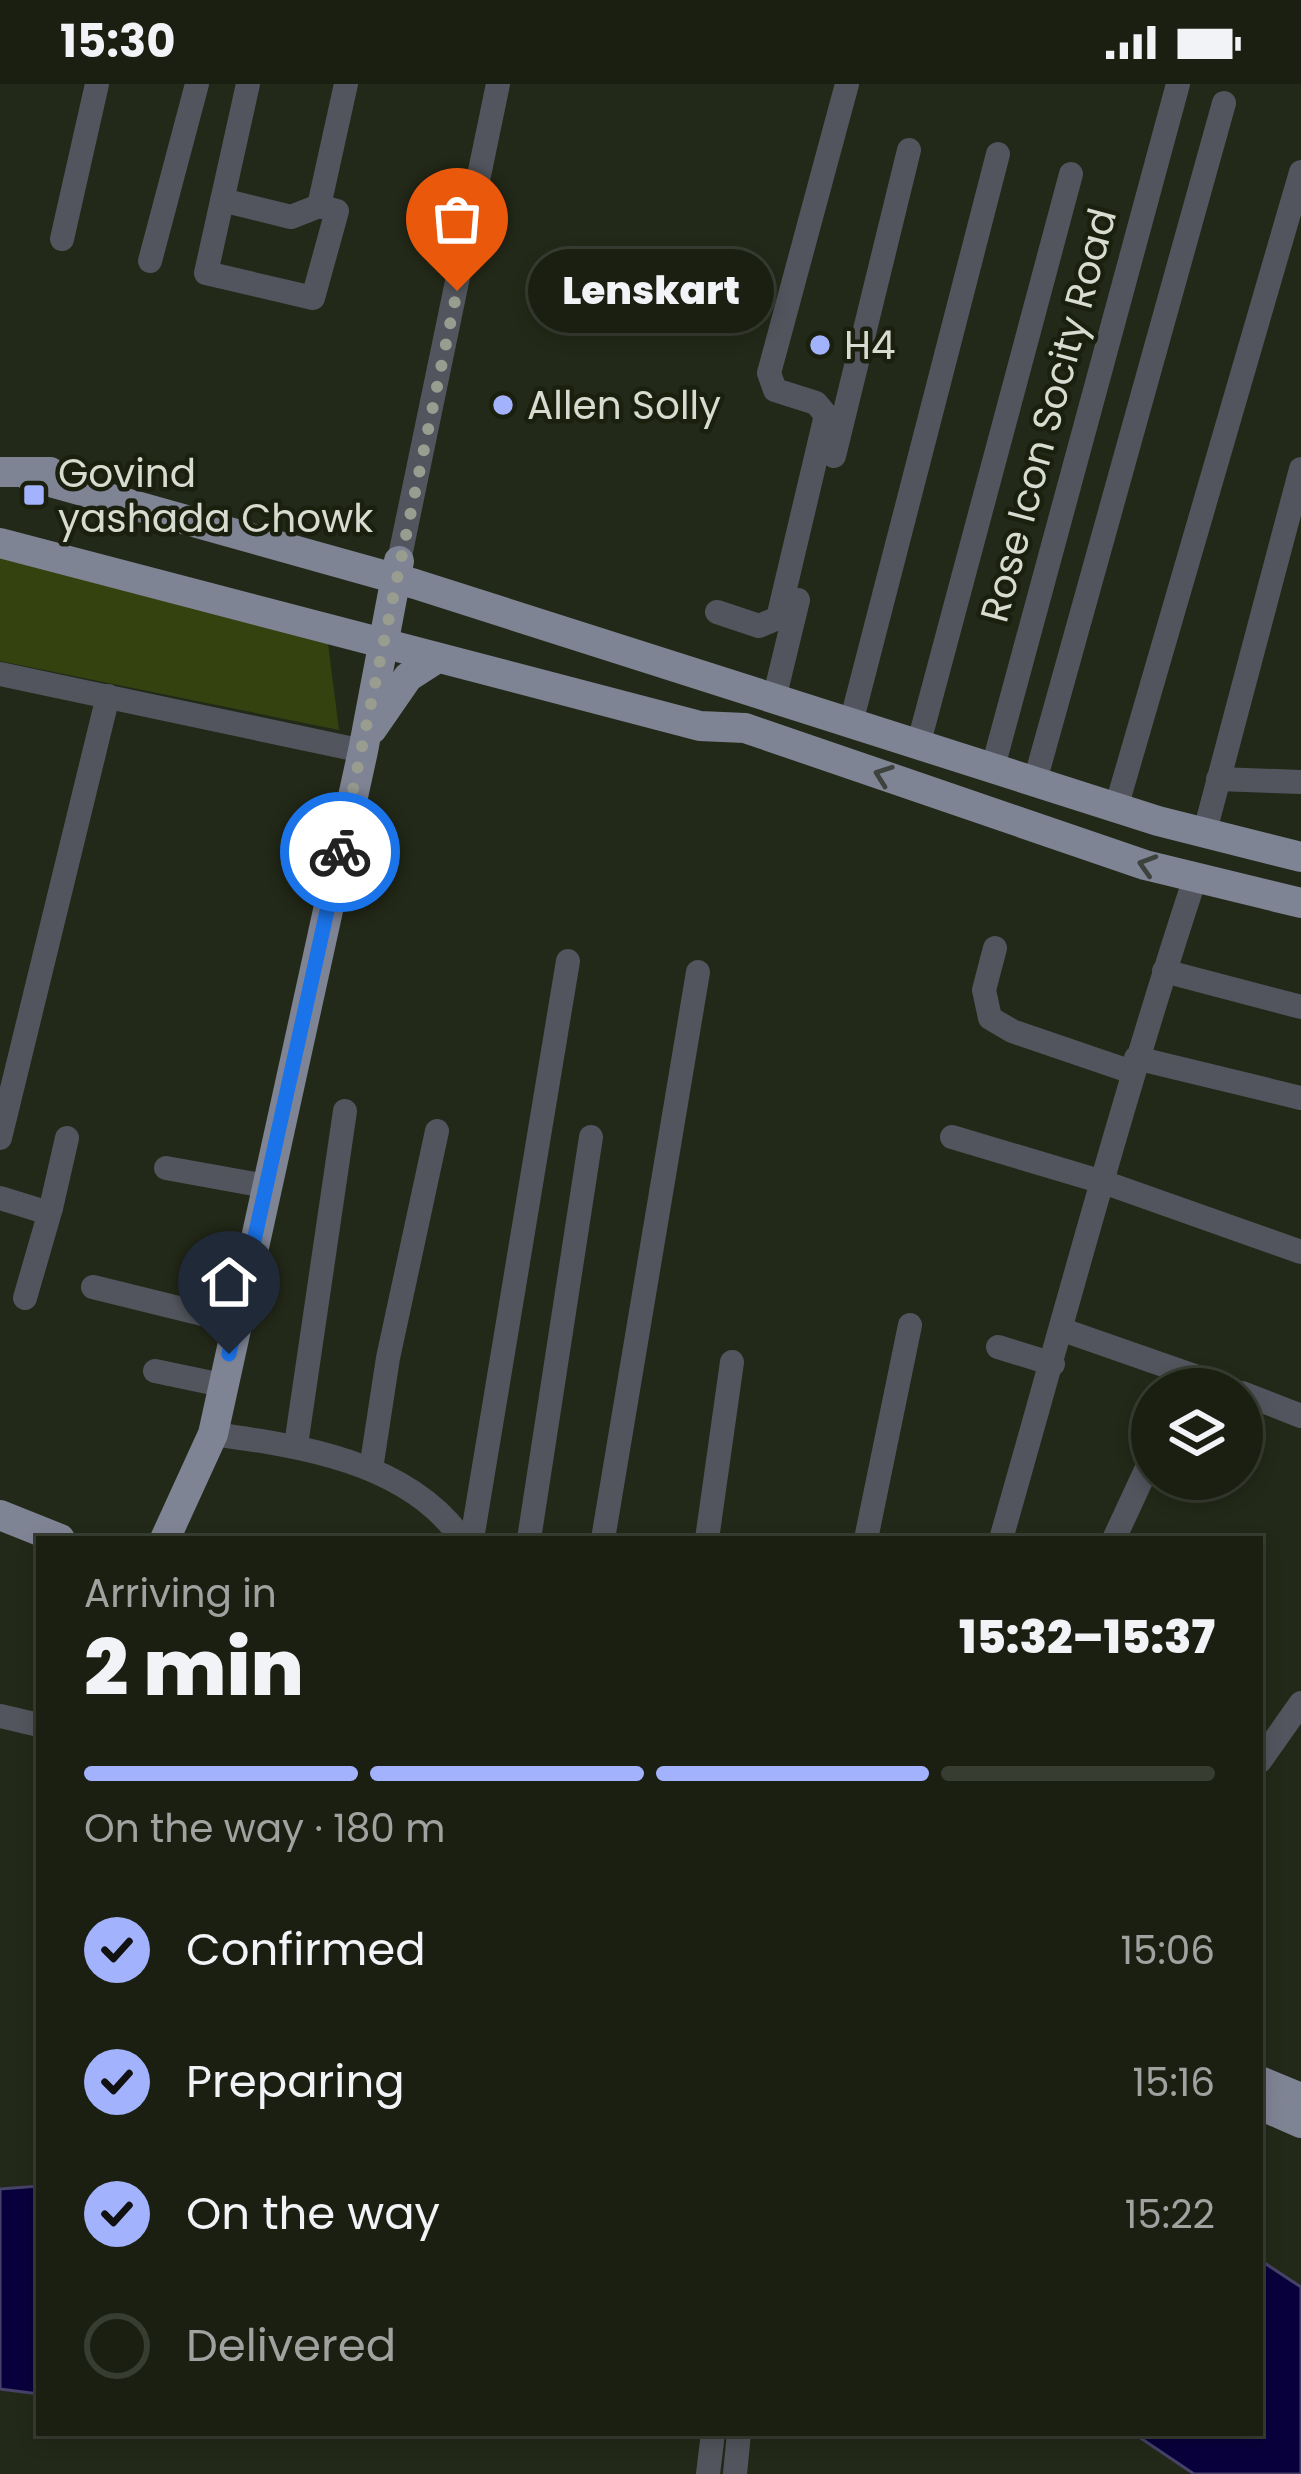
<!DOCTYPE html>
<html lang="en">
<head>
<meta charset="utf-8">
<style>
  :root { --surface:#1a1f12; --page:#23271b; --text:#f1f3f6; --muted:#9fa29f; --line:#383d32; --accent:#a3b2fd }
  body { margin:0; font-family:Poppins,sans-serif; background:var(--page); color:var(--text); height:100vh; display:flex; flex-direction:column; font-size:45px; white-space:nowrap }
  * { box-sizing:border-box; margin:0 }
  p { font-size:39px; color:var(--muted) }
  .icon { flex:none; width:66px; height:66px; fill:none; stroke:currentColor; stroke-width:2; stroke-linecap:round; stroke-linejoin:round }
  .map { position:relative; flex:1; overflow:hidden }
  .sheet { position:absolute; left:36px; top:1452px; width:1227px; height:900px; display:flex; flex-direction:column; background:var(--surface); border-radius:0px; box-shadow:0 6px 18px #0003,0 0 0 3px var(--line) }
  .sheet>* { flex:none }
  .controls { position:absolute; left:1131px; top:1284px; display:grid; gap:24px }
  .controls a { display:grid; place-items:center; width:132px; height:132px; border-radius:50%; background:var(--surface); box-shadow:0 6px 18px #0003,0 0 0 3px var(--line); font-size:60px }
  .pin { position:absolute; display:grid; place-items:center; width:102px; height:102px; color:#fff; margin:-123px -51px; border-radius:50% 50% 50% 0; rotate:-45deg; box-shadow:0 0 12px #0007 }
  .pin .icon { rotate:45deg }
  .courier { position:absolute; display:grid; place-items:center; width:120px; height:120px; margin:-60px; border:9px solid #1a73e8; border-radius:50%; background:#fff; color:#222; box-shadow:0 3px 15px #0007 }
  .bubble { position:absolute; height:84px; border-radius:42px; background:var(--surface); box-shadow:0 6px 18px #0003,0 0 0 3px var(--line); font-size:39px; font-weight:800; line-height:84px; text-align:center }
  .head em { font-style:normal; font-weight:800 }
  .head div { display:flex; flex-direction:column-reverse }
  .head { display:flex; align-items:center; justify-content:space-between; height:204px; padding:0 48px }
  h1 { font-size:78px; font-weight:800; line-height:90px }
  .bar { display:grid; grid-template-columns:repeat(4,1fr); gap:18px 12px; align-content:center; height:144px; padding:0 48px }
  .bar i { height:15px; border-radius:9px; background:var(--line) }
  .bar .selected { background:var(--accent) }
  .bar p { grid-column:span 4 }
  ol { padding:0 48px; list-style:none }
  li { display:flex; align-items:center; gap:36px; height:132px }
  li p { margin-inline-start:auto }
  li .icon { padding:12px; border-radius:50%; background:var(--accent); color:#111; stroke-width:4 }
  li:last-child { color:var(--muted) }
  li i { width:66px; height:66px; border:6px solid var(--line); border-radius:50% }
  .status { display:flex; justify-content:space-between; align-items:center; height:84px; padding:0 60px; background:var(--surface); direction:ltr }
  .status svg { height:33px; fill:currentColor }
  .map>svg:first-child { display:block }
  .green { fill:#344210 }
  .water { fill:#08003c; stroke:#464268; stroke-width:3 }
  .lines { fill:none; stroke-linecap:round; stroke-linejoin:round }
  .minor { stroke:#53555e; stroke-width:24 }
  .major { stroke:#7f8495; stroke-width:30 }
  .oneway { stroke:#3d423d }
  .done { stroke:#989d90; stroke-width:12; stroke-dasharray:0 21.6 }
  .route { stroke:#1a73e8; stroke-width:15 }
  .poi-dot { fill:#a3b2fd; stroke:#1a1f0e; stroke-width:4.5 }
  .labels { text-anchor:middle; stroke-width:9; stroke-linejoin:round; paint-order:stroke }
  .poi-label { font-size:39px; fill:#d7dbd0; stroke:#1a1f0e; text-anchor:start }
  .street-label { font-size:39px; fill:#d7dbd0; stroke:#1a1f0e }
</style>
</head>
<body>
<div class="status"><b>15:30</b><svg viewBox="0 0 49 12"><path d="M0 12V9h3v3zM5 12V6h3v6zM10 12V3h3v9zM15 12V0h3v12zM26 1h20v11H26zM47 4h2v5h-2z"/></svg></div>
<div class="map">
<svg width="1301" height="2390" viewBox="0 0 1301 2390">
  <rect width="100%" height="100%" fill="#232918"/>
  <path class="green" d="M0,474L221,528L328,560L339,646L0,577Z"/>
  <g class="water">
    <path d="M39,2102V2310L0,2305V2105Z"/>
    <path d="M1260,2176L1301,2203V2390H1194L1133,2349H1260Z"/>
  </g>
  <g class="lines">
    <g class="minor">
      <path d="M222,116L291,133L319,122L337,127L313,214L206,189L248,0"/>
      <path d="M319,122L346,0"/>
      <path d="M62,155L97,0"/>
      <path d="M150,177L197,0"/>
      <path d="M834,372L909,66"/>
      <path d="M399,477L498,0"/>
      <path d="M717,528L759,542L778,534L826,331L816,319L775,306L769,289L847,0"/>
      <path d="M0,590L363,667"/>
      <path d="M775,611L798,516"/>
      <path d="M852,635L998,70"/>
      <path d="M919,658L1071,90"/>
      <path d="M993,683L1178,0"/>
      <path d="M1218,695L1301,698"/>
      <path d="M1035,697L1224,19"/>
      <path d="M1116,724L1301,88"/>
      <path d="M1205,747L1301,385"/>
      <path d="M995,864L984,906L990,934L1012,947L1132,988"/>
      <path d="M1164,887L1301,923"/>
      <path d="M1136,974L1301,1014"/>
      <path d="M952,1053L1106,1099L1301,1168"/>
      <path d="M0,1054L108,612"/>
      <path d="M166,1084L266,1102"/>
      <path d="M0,1114L42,1127L51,1124L67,1054"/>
      <path d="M93,1203L235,1238"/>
      <path d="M25,1214L51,1124"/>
      <path d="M1063,1246L1232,1305"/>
      <path d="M998,1263L1053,1280"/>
      <path d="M155,1287L222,1301"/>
      <path d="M1242,1309L1301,1332"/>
      <path d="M213,1350C300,1362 407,1377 462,1455"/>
      <path d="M296,1361L345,1027"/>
      <path d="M371,1385L388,1274L437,1047"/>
      <path d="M472,1455L568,877"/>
      <path d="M529,1455L591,1053"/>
      <path d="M603,1455L698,888"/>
      <path d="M707,1455L732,1278"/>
      <path d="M866,1455L910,1241"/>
      <path d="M1001,1455C1064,1234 1123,1012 1195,794"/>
      <path d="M1114,1455L1152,1373"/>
      <path d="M0,1632L39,1641"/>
      <path d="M1260,1677L1301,1619"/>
      <path d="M708,2390L713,2349"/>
      <path d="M735,2390L739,2349"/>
    </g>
    <g class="major">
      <path d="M0,388H50"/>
      <path d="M29,392L415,500L1158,737L1301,773"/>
      <path d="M0,459L700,642L745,644L1145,781L1301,819"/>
      <path d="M372,645L408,593L436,575"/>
      <path d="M0,1431L60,1455"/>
      <path d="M165,1455L213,1350L363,667L399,477"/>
      <path d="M1260,1997L1301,2014"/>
      <path d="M1260,2021L1301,2039"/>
    </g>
  </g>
  <defs><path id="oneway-chevron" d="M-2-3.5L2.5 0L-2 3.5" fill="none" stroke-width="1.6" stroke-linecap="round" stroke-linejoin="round" transform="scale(3)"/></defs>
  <g class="oneway">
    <use href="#oneway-chevron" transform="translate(883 691) rotate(-160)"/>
    <use href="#oneway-chevron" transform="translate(1147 781) rotate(-163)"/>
  </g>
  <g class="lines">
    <path class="done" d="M340,768L457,207"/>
    <path class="route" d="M229,1270L340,768"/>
  </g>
  <g class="poi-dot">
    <circle cx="820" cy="261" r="12"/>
    <circle cx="503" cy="321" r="12"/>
    <rect x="22" y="399" width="24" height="24" rx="6"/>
  </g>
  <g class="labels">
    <g class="poi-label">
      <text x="844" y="275">H4</text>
      <text x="527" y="335">Allen Solly</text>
      <text x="58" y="403">Govind<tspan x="58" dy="45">yashada Chowk</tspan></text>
    </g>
    <g class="street-label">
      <text transform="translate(1048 331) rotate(-75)" y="14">Rose Icon Socity Road</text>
    </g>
  </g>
</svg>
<div class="controls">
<a><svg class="icon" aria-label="layers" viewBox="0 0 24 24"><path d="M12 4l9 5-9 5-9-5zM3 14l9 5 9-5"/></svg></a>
</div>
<div class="pin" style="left:457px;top:207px;background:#ea580c"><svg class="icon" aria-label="bag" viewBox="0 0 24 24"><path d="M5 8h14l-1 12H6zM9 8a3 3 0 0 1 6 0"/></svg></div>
<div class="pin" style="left:229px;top:1270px;background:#1f2937"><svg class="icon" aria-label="home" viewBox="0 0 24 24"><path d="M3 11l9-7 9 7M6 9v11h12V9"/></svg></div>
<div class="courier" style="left:340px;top:768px"><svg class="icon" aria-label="bike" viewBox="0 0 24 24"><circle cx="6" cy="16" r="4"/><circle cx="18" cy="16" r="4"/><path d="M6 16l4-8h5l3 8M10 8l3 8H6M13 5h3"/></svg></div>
<div class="bubble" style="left:528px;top:165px;width:246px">Lenskart</div>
<section class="sheet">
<div class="head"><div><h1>2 min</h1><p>Arriving in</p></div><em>15:32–15:37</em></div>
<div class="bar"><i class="selected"></i><i class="selected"></i><i class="selected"></i><i></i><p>On the way · 180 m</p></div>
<ol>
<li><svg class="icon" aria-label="check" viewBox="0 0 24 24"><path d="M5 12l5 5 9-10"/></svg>Confirmed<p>15:06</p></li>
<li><svg class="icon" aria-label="check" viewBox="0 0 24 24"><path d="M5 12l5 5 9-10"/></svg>Preparing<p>15:16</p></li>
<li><svg class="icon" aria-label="check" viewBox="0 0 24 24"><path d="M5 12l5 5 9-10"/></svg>On the way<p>15:22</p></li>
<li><i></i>Delivered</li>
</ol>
</section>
</div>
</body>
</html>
